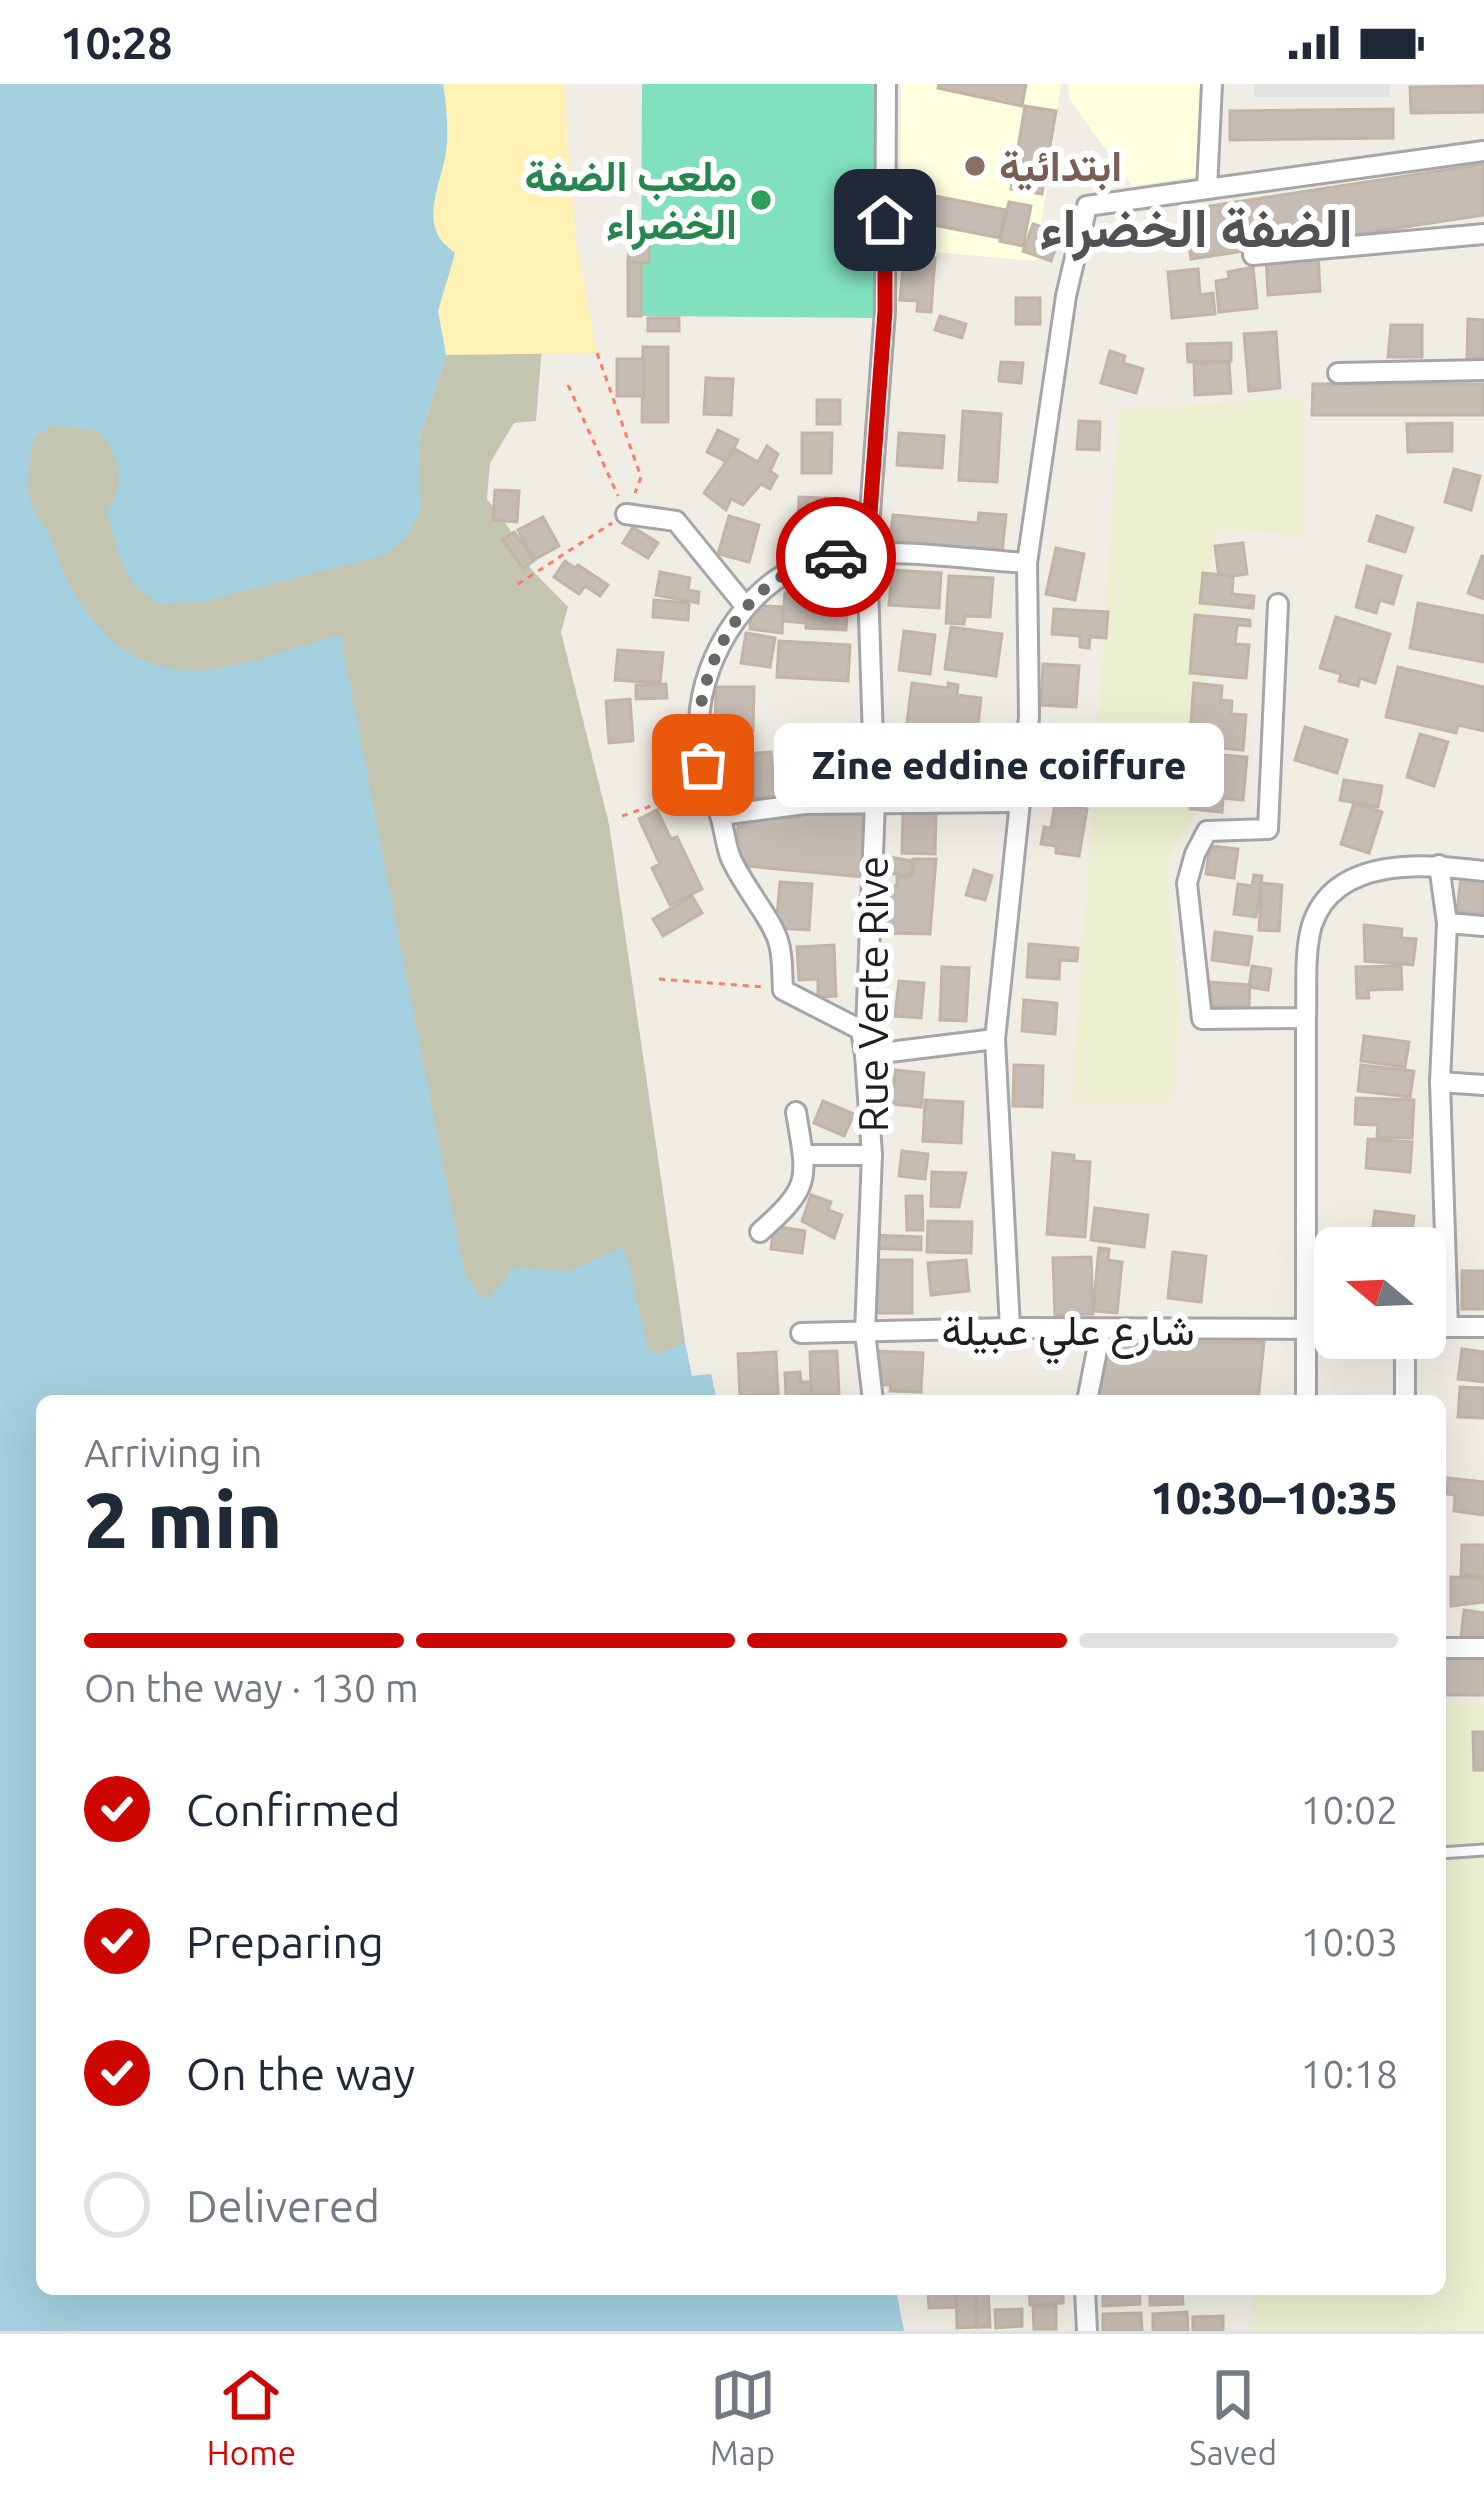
<!DOCTYPE html>
<html lang="en">
<head>
<meta charset="utf-8">
<style>
  :root { --surface:#fff; --page:#f6f6f7; --text:#1f2937; --muted:#747a83; --line:#e0e1e3; --accent:#ce0600 }
  body { margin:0; font-family:Ubuntu,Vazirmatn,sans-serif; background:var(--page); color:var(--text); height:100vh; display:flex; flex-direction:column; font-size:45px; white-space:nowrap }
  * { box-sizing:border-box; margin:0 }
  p { font-size:39px; color:var(--muted) }
  .icon { flex:none; width:66px; height:66px; fill:none; stroke:currentColor; stroke-width:2; stroke-linecap:round; stroke-linejoin:round }
  .map { position:relative; flex:1; overflow:hidden }
  .side { position:absolute; left:36px; top:1311px; width:1410px; height:900px; display:flex; flex-direction:column; background:var(--surface); border-radius:18px; box-shadow:0 12px 48px #0002 }
  .side>* { flex:none }
  .needle { width:78px; rotate:289deg }
  .buttons { position:absolute; left:1314px; top:1143px; display:grid; gap:24px }
  .buttons a { display:grid; place-items:center; width:132px; height:132px; border-radius:18px; background:var(--surface); box-shadow:0 12px 48px #0002; font-size:60px }
  .pin { position:absolute; display:grid; place-items:center; width:102px; height:102px; color:#fff; margin:-51px; border-radius:24px; box-shadow:0 6px 18px #0006 }
  .courier { position:absolute; display:grid; place-items:center; width:120px; height:120px; margin:-60px; border:9px solid #ce0600; border-radius:50%; background:#fff; color:#222; box-shadow:0 3px 15px #0007 }
  .bubble { position:absolute; height:84px; border-radius:18px; background:var(--surface); box-shadow:0 12px 48px #0002; font-size:39px; font-weight:800; line-height:84px; text-align:center }
  .overview em { font-style:normal; font-weight:800 }
  .overview div { display:flex; flex-direction:column-reverse }
  .overview { display:flex; align-items:center; justify-content:space-between; height:204px; padding:0 48px }
  h1 { font-size:78px; font-weight:800; line-height:90px }
  .bar { display:grid; grid-template-columns:repeat(4,1fr); gap:18px 12px; align-content:center; height:144px; padding:0 48px }
  .bar i { height:15px; border-radius:9px; background:var(--line) }
  .bar .current { background:var(--accent) }
  .bar p { grid-column:span 4 }
  ol { padding:0 48px; list-style:none }
  li { display:flex; align-items:center; gap:36px; height:132px }
  li p { margin-inline-start:auto }
  li .icon { padding:12px; border-radius:50%; background:var(--accent); color:#fff; stroke-width:4 }
  li:last-child { color:var(--muted) }
  li i { width:66px; height:66px; border:6px solid var(--line); border-radius:50% }
  .status { display:flex; justify-content:space-between; align-items:center; height:84px; padding:0 60px; background:var(--surface); direction:ltr }
  .status svg { height:33px; fill:currentColor }
  .tab-bar { display:flex; justify-content:space-around; align-items:center; height:168px; border-top:3px solid var(--line); background:var(--surface); font-size:33px; color:var(--muted) }
  .tab-bar a { display:grid; justify-items:center; gap:6px }
  .tab-bar .current { color:var(--accent) }
  .map>svg:first-child { display:block }
  .education { fill:#feffdf }
  .construction { fill:#c4c5b0 }
  .farmland { fill:#ecefd0 }
  .sand { fill:#fff2b4 }
  .pitch { fill:#81e1be }
  .parking { fill:#e3e3e3 }
  .water { fill:#a4d0df }
  .building { fill:#c5bcb4; stroke:#c2b4a7; stroke-width:3 }
  .lines { fill:none; stroke-linecap:round; stroke-linejoin:round }
  .lane-casing { stroke:#a6a6a6; stroke-width:15 }
  .street-casing { stroke:#a6a6a6; stroke-width:24 }
  .path { stroke:#fd7c69; stroke-width:3; stroke-dasharray:6 6; stroke-linecap:butt }
  .lane { stroke:#fff; stroke-width:9 }
  .street { stroke:#fff; stroke-width:18 }
  .done { stroke:#686764; stroke-width:12; stroke-dasharray:0 21.6 }
  .route { stroke:#ce0600; stroke-width:15 }
  .education-dot { fill:#8d6e63; stroke:#fff; stroke-width:4.5 }
  .leisure-dot { fill:#2e9e5b; stroke:#fff; stroke-width:4.5 }
  .labels { text-anchor:middle; stroke-width:12; stroke-linejoin:round; paint-order:stroke }
  .education-label { font-size:42px; font-weight:bold; fill:#785e54; stroke:#fff; text-anchor:start }
  .leisure-label { font-size:42px; font-weight:bold; fill:#27864d; stroke:#fff; text-anchor:end }
  .street-label { font-size:42px; fill:#1f1f1f; stroke:#fff }
  .district-label { font-size:54px; font-weight:bold; fill:#525252; stroke:#fff }
</style>
</head>
<body>
<div class="status"><b>10:28</b><svg viewBox="0 0 49 12"><path d="M0 12V9h3v3zM5 12V6h3v6zM10 12V3h3v9zM15 12V0h3v12zM26 1h20v11H26zM47 4h2v5h-2z"/></svg></div>
<div class="map">
<svg width="1484" height="2247" viewBox="0 0 1484 2247">
  <rect width="100%" height="100%" fill="#f0ede5"/>
  <g class="education">
    <path d="M901,0H1061L1036,177L900,165Z"/>
    <path d="M1068,0H1204L1199,92L1132,102L1070,16Z"/>
  </g>
  <path class="construction" d="M443,0L545,224L536,337L514,339L490,379L487,415L509,444L531,485L568,523L561,548L609,740L685,1258L662,1317H441L0,356L19,311L420,425L419,356L446,271Z"/>
  <g class="farmland">
    <path d="M1303,313L1302,451L1215,445L1194,731L1166,777L1179,924L1173,1018H1072L1119,326Z"/>
    <path d="M1440,1618L1484,1619V2247H1254L1253,2205H1440Z"/>
  </g>
  <path class="sand" d="M443,0H564L575,153L597,269L446,271L438,227L455,169C433,153 429,133 436,108Z"/>
  <path class="pitch" d="M642,0H882L880,234L641,232Z"/>
  <rect class="parking" x="1254" y="0" width="136" height="13"/>
  <path class="water" d="M0,0H443C446,18 448,38 447,57C446,97 412,140 455,169L438,227L446,271L419,356L421,426L407,452L386,471L202,518L159,520L135,503L120,475L107,427C127,396 120,375 98,346L53,341L34,353C29,380 22,409 38,433C45,445 51,452 55,465C66,499 81,525 107,551C174,618 261,572 340,551L464,1188L479,1211L488,1215L514,1183L567,1188L624,1162L648,1266L660,1270L685,1258L692,1292L711,1290L717,1317H42V2205H896L904,2247H0Z"/>
  <g class="building">
    <path d="M939,0H1026L1022,22L938,4Z"/>
    <path d="M1484,2V28L1411,29L1410,3Z"/>
    <path d="M1025,22L1056,27L1042,110L1011,105Z"/>
    <path d="M1393,25V54L1230,56V27Z"/>
    <path d="M1484,80V131L1191,175L1184,126Z"/>
    <path d="M925,110L1006,126L1000,154L919,138Z"/>
    <path d="M1009,118L1031,122L1023,162L1000,157Z"/>
    <path d="M1033,140L1061,149L1051,177L1023,167Z"/>
    <path d="M629,150H649V179H628Z"/>
    <path d="M1318,170L1320,207L1268,211L1266,174Z"/>
    <path d="M904,172L935,174L931,228L917,227L918,217L900,216Z"/>
    <rect x="628" y="179" width="13" height="53"/>
    <path d="M1253,183L1257,224L1219,228L1216,197L1229,195L1228,188Z"/>
    <path d="M1198,185L1200,211L1213,209L1215,230L1172,234L1168,188Z"/>
    <rect x="1016" y="214" width="24" height="26"/>
    <path d="M940,232L966,240L962,254L935,246Z"/>
    <rect x="648" y="234" width="31" height="13"/>
    <path d="M1468,235L1484,236V274H1467Z"/>
    <path d="M1391,241H1422V273H1388Z"/>
    <path d="M1276,248L1280,304L1249,307L1244,250Z"/>
    <path d="M1231,259V277L1188,278L1187,260Z"/>
    <path d="M643,263H668V338H642Z"/>
    <path d="M1110,267L1125,272L1123,279L1143,285L1136,309L1101,299Z"/>
    <rect x="617" y="275" width="27" height="37"/>
    <path d="M1001,278L1023,279L1021,299L999,297Z"/>
    <path d="M1229,278L1231,309L1195,311L1194,280Z"/>
    <path d="M706,294L733,295L731,331L704,330Z"/>
    <path d="M1313,300H1484V331H1312Z"/>
    <rect x="817" y="316" width="23" height="24"/>
    <path d="M963,327L1001,330L997,398L959,396Z"/>
    <path d="M1079,337L1100,338L1099,366L1077,365Z"/>
    <path d="M1452,339V367L1408,368L1407,340Z"/>
    <path d="M718,346L738,356L727,378L707,368Z"/>
    <path d="M802,349H832L831,389H802Z"/>
    <path d="M899,349L944,352L942,384L897,381Z"/>
    <path d="M767,362L778,370L770,387L777,392L770,405L761,400L743,421L731,415L726,426L704,409L735,365L758,378Z"/>
    <path d="M1454,385L1480,392L1471,426L1445,418Z"/>
    <path d="M495,406L519,407L517,438L493,436Z"/>
    <path d="M799,413L844,415L842,451L820,450V438H798Z"/>
    <path d="M979,429L1006,431L1002,469L890,457L893,431L978,439Z"/>
    <path d="M729,432L759,441L749,478L718,470Z"/>
    <path d="M1377,432L1413,444L1405,468L1369,457Z"/>
    <path d="M543,433L559,462L534,476L518,446Z"/>
    <path d="M633,443L658,459L648,474L623,459Z"/>
    <path d="M514,448L535,476L523,484L503,456Z"/>
    <path d="M1243,459L1247,490L1219,494L1215,462Z"/>
    <path d="M1056,464L1084,470L1075,516L1046,510Z"/>
    <path d="M1482,472L1484,473V515L1468,509Z"/>
    <path d="M565,477L575,484L578,481L608,501L600,512L585,502L579,510L554,493Z"/>
    <path d="M819,481L850,483L846,546L806,544V539L783,537L785,509L806,511L807,497L818,498Z"/>
    <path d="M1367,482L1401,492L1393,520L1380,516L1376,529L1356,523Z"/>
    <path d="M892,486L941,489L939,524L889,521Z"/>
    <path d="M660,488L690,494L688,506L699,508L698,519L656,511Z"/>
    <path d="M1203,489L1233,492L1232,510L1254,512L1253,524L1200,519Z"/>
    <path d="M949,492L993,494L990,533L965,532L964,540L946,539Z"/>
    <path d="M654,516L689,519L688,536L653,533Z"/>
    <path d="M1418,519L1484,532V578L1410,564Z"/>
    <path d="M751,521L783,523L782,549L750,545Z"/>
    <path d="M1054,525L1108,528L1106,554L1090,553L1089,564L1080,563V552L1052,550Z"/>
    <path d="M1195,531L1250,536V542L1237,541L1235,560L1249,561L1246,594L1190,589Z"/>
    <path d="M1336,533L1390,550L1375,599L1360,594L1358,602L1339,597L1341,590L1320,584Z"/>
    <path d="M951,543L1002,550L996,592L945,585Z"/>
    <path d="M904,547L935,551L930,590L899,586Z"/>
    <path d="M746,549L775,554L770,583L741,579Z"/>
    <path d="M779,557L850,561L848,597L777,593Z"/>
    <path d="M618,566L663,569L660,599L615,596Z"/>
    <path d="M1043,580L1079,582L1076,623L1041,621Z"/>
    <path d="M1398,583L1484,603V647L1458,641L1456,649L1386,633Z"/>
    <path d="M912,599L948,604V599L958,601L957,611L981,614L978,642L965,640L963,650L906,646Z"/>
    <path d="M1194,599L1222,602L1221,616L1232,617L1231,630L1246,631L1243,666L1189,661Z"/>
    <path d="M666,600L667,614L636,615V601Z"/>
    <path d="M716,603H754L753,647H715Z"/>
    <path d="M630,615L633,657L609,659L606,617Z"/>
    <path d="M1305,643L1347,656L1337,689L1295,676Z"/>
    <path d="M726,650L728,671L771,668L775,712L723,717L721,696L710,697L706,651Z"/>
    <path d="M1420,650L1448,658L1434,702L1407,693Z"/>
    <path d="M785,653L835,661L833,676L782,669Z"/>
    <path d="M908,663L937,664L934,705L906,703Z"/>
    <path d="M1053,663L1085,669L1079,703L1047,698Z"/>
    <path d="M1186,668L1247,673L1243,716L1223,714L1222,728L1190,725L1192,699L1184,698Z"/>
    <path d="M973,677L974,693H964L965,707L948,708L946,679Z"/>
    <path d="M779,679L795,681L792,707L776,706Z"/>
    <path d="M811,680H843L844,714L800,715V704L811,703Z"/>
    <path d="M1344,696L1382,702L1378,723L1340,716Z"/>
    <path d="M1354,719L1382,728L1369,769L1341,760Z"/>
    <path d="M1055,720L1087,725L1079,772L1056,769V762L1041,760L1044,743L1051,744Z"/>
    <path d="M800,723L868,728L864,793L736,781L738,742L743,743L744,730L799,734Z"/>
    <path d="M657,726L671,755L677,753L702,805L670,821L652,784L660,780L639,735Z"/>
    <path d="M903,728L936,729L935,770L902,769Z"/>
    <path d="M1210,762L1238,765L1234,794L1206,790Z"/>
    <path d="M883,772L913,777L910,792L881,788Z"/>
    <path d="M913,775H936L930,850L886,849L883,802H897V792H913Z"/>
    <path d="M974,786L992,792L985,816L966,811Z"/>
    <path d="M1254,791L1262,792L1256,833L1234,830L1238,800L1252,802Z"/>
    <path d="M1461,793L1484,795V830L1457,827Z"/>
    <path d="M780,798L812,800L809,846L776,844Z"/>
    <path d="M1262,799L1282,801L1279,847L1259,846Z"/>
    <path d="M692,812L702,829L663,852L653,835Z"/>
    <path d="M1364,841L1402,845L1401,854L1416,855L1413,881L1365,877Z"/>
    <path d="M1215,848L1252,853L1248,881L1212,876Z"/>
    <path d="M1029,860L1078,864L1077,877L1060,876L1059,895L1027,893Z"/>
    <path d="M834,861L836,912L818,913V895L799,896L797,863Z"/>
    <path d="M1252,882L1271,885L1268,906L1249,903Z"/>
    <path d="M1401,882L1402,905L1368,906L1369,914H1357L1356,883Z"/>
    <path d="M942,883L969,884L966,937L940,936Z"/>
    <path d="M899,897L924,899L921,934L895,932Z"/>
    <path d="M1208,898L1250,901L1249,924L1206,921Z"/>
    <path d="M1024,916L1057,919L1055,950L1022,947Z"/>
    <path d="M1364,952L1409,958L1405,983L1361,977Z"/>
    <path d="M1014,981L1043,982L1042,1023L1013,1022Z"/>
    <path d="M1361,981L1414,987L1410,1013L1358,1007Z"/>
    <path d="M895,986L924,989L921,1023L892,1020Z"/>
    <path d="M1356,1014L1414,1016L1412,1054L1377,1053L1378,1041L1355,1040Z"/>
    <path d="M925,1016L963,1018L961,1059L923,1057Z"/>
    <path d="M823,1017L854,1030L844,1052L814,1039Z"/>
    <path d="M1368,1055L1412,1058L1410,1088L1366,1084Z"/>
    <path d="M902,1067L928,1070L925,1095L899,1092Z"/>
    <path d="M1053,1069L1074,1071V1077L1090,1078L1085,1153L1047,1150Z"/>
    <path d="M932,1088L966,1089L959,1123L931,1122Z"/>
    <path d="M811,1111L831,1118L828,1126L842,1131L834,1154L802,1137Z"/>
    <path d="M906,1112H922L923,1146H907Z"/>
    <path d="M1095,1124L1148,1131L1144,1163L1091,1156Z"/>
    <path d="M1375,1127L1414,1132L1410,1164H1370Z"/>
    <path d="M928,1137L972,1138L971,1169L927,1168Z"/>
    <path d="M774,1142L805,1147L802,1169L771,1165Z"/>
    <path d="M871,1151L921,1153V1166L871,1164Z"/>
    <path d="M1099,1164L1109,1165L1108,1176L1122,1178L1117,1229L1093,1227Z"/>
    <path d="M1173,1168L1206,1172L1201,1218L1168,1214Z"/>
    <path d="M1091,1173L1093,1230L1055,1231L1053,1174Z"/>
    <rect x="872" y="1176" width="40" height="53"/>
    <path d="M966,1176L969,1207L931,1211L928,1179Z"/>
    <rect x="1462" y="1187" width="22" height="38"/>
    <path d="M1180,1258H1264L1258,1317H1098L1108,1269L1123,1259L1157,1262Z"/>
    <path d="M1462,1265L1484,1268V1298L1458,1295Z"/>
    <path d="M837,1267L839,1310L811,1311L810,1268Z"/>
    <path d="M873,1267L923,1269L921,1308L890,1307L891,1301L872,1300Z"/>
    <path d="M776,1268L778,1310L740,1312L738,1270Z"/>
    <path d="M800,1288L801,1298H811V1311L786,1313L785,1289Z"/>
    <path d="M1460,1303L1484,1304V1334L1458,1333Z"/>
    <path d="M1448,1394L1484,1398V1431L1454,1427L1455,1411L1447,1410Z"/>
    <path d="M1462,1461H1484V1492L1461,1491Z"/>
    <path d="M1451,1493L1484,1494V1518L1451,1522Z"/>
    <path d="M1464,1526L1484,1529V1556L1461,1553Z"/>
    <path d="M1440,1573L1484,1574V1611H1440Z"/>
    <path d="M1473,1648H1484V1686H1474Z"/>
    <path d="M928,2205H956L957,2223L929,2224Z"/>
    <path d="M956,2205H975L977,2243L957,2244Z"/>
    <path d="M975,2205H988L990,2243H977Z"/>
    <path d="M1029,2205H1063V2219L1030,2221Z"/>
    <path d="M1103,2205H1139L1140,2220L1103,2222Z"/>
    <path d="M1150,2205H1182L1183,2220L1150,2221Z"/>
    <path d="M1033,2222H1056V2245H1034Z"/>
    <path d="M1022,2225V2242L996,2244L995,2226Z"/>
    <path d="M1187,2228L1188,2247H1153V2230Z"/>
    <path d="M1141,2229L1142,2247H1103V2230Z"/>
    <path d="M1223,2232V2247H1193V2233Z"/>
  </g>
  <g class="lines">
    <defs>
      <path id="lane" d="M1440,1769L1484,1766"/>
      <g id="street">
        <path d="M1207,105L1484,67"/>
        <path d="M1253,171L1484,150"/>
        <path d="M1338,289L1484,286"/>
        <path d="M626,430L676,437L746,523"/>
        <path d="M1278,520L1268,745L1207,747L1195,770L1187,799L1202,935L1306,934C1307,905 1304,868 1312,841C1335,771 1427,780 1484,787"/>
        <path d="M721,731L805,720L1020,718"/>
        <path d="M1439,781L1447,839L1440,998L1448,1243"/>
        <path d="M1447,839L1484,842"/>
        <path d="M1306,934V1317"/>
        <path d="M995,955L865,971L861,946L783,906C782,891 783,874 779,860C774,837 741,800 730,772C725,758 724,742 719,728C710,698 698,670 699,638C701,570 754,488 825,474C889,462 962,475 1027,479"/>
        <path d="M1440,998L1484,1001"/>
        <path d="M803,1071H872"/>
        <path d="M760,1148C813,1101 807,1095 796,1028"/>
        <path d="M1425,1243H1484"/>
        <path d="M1010,1244L995,955L1029,633L1027,479L1066,212L1087,122L1207,105L1212,0"/>
        <path d="M801,1249L1010,1244L1335,1245"/>
        <path d="M873,1317L865,1248L872,1071L865,971L875,718L867,470L885,227L886,0"/>
        <path d="M1087,1317L1101,1246"/>
        <path d="M1405,1317V1254"/>
        <path d="M1440,1564H1484"/>
        <path d="M1085,2205L1087,2247"/>
      </g>
    </defs>
    <use href="#lane" class="lane-casing"/>
    <use href="#street" class="street-casing"/>
    <g class="path">
      <path d="M597,269L641,393L635,409"/>
      <path d="M568,301L618,412"/>
      <path d="M518,500L612,439"/>
      <path d="M622,732L692,708"/>
      <path d="M659,895L763,903"/>
    </g>
    <use href="#lane" class="lane"/>
    <use href="#street" class="street"/>
  </g>
  <g class="lines">
    <path class="done" d="M703,681C701,665 698,649 699,634C707,561 758,482 836,473"/>
    <path class="route" d="M836,473L867,470L885,227V136"/>
  </g>
  <circle class="education-dot" cx="975" cy="82" r="12"/>
  <circle class="leisure-dot" cx="761" cy="116" r="12"/>
  <g class="labels">
    <g class="education-label">
      <text x="999" y="97">ابتدائية</text>
    </g>
    <g class="leisure-label">
      <text x="737" y="107">ملعب الضفة<tspan x="737" dy="48">الخضراء</tspan></text>
    </g>
    <g class="street-label">
      <text transform="translate(873 910) rotate(-90)" y="15">Rue Verte Rive</text>
      <text x="1068" y="1261">شارع علي عبيلة</text>
    </g>
    <g class="district-label">
      <text x="1196" y="163">الضفة الخضراء</text>
    </g>
  </g>
</svg>
<div class="buttons">
<a><svg class="needle" viewBox="-14 -14 28 28"><path d="M0-13l5 13h-10z" fill="#e53935"/><path d="M0 13l5-13h-10z" fill="#747a83"/></svg></a>
</div>
<div class="pin" style="left:703px;top:681px;background:#ea580c"><svg class="icon" aria-label="bag" viewBox="0 0 24 24"><path d="M5 8h14l-1 12H6zM9 8a3 3 0 0 1 6 0"/></svg></div>
<div class="pin" style="left:885px;top:136px;background:#1f2937"><svg class="icon" aria-label="home" viewBox="0 0 24 24"><path d="M3 11l9-7 9 7M6 9v11h12V9"/></svg></div>
<div class="courier" style="left:836px;top:473px"><svg class="icon" aria-label="car" viewBox="0 0 24 24"><path d="M5 17H2v-5l4-1 3-4h7l3 4 3 1v5h-3M9 17h6M6 11h13"/><circle cx="7" cy="17" r="2"/><circle cx="17" cy="17" r="2"/></svg></div>
<div class="bubble" style="left:774px;top:639px;width:450px">Zine eddine coiffure</div>
<section class="side">
<div class="overview"><div><h1>2 min</h1><p>Arriving in</p></div><em>10:30–10:35</em></div>
<div class="bar"><i class="current"></i><i class="current"></i><i class="current"></i><i></i><p>On the way · 130 m</p></div>
<ol>
<li><svg class="icon" aria-label="check" viewBox="0 0 24 24"><path d="M5 12l5 5 9-10"/></svg>Confirmed<p>10:02</p></li>
<li><svg class="icon" aria-label="check" viewBox="0 0 24 24"><path d="M5 12l5 5 9-10"/></svg>Preparing<p>10:03</p></li>
<li><svg class="icon" aria-label="check" viewBox="0 0 24 24"><path d="M5 12l5 5 9-10"/></svg>On the way<p>10:18</p></li>
<li><i></i>Delivered</li>
</ol>
</section>
</div>
<nav class="tab-bar">
<a class="current"><svg class="icon" aria-label="home" viewBox="0 0 24 24"><path d="M3 11l9-7 9 7M6 9v11h12V9"/></svg>Home</a>
<a><svg class="icon" aria-label="map" viewBox="0 0 24 24"><path d="M3 6l6-2 6 2 6-2v14l-6 2-6-2-6 2zM9 4v14M15 6v14"/></svg>Map</a>
<a><svg class="icon" aria-label="saved" viewBox="0 0 24 24"><path d="M7 4h10v16l-5-4-5 4z"/></svg>Saved</a>
</nav>
</body>
</html>
